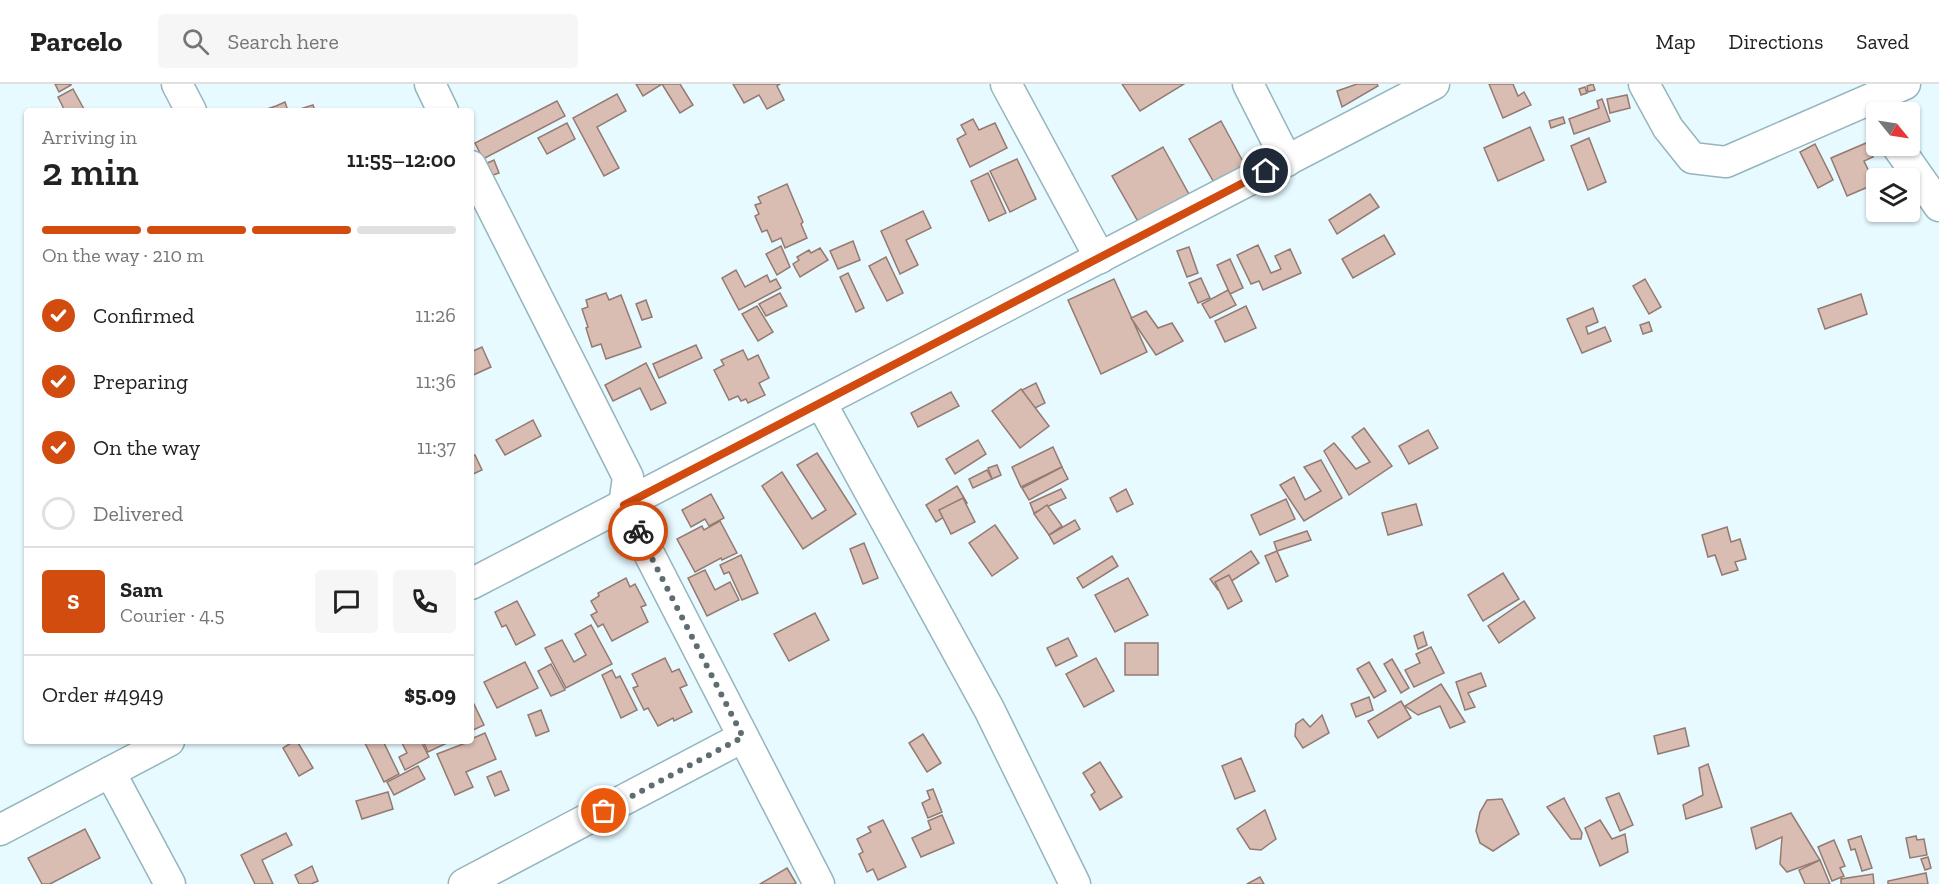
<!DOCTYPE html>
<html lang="en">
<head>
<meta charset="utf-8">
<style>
  :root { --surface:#fff; --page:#f6f6f6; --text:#222; --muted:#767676; --line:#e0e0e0; --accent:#d24c0f }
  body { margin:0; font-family:"Zilla Slab",serif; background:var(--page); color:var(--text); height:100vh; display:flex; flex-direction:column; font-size:22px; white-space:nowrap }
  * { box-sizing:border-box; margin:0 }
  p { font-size:20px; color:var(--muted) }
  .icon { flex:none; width:33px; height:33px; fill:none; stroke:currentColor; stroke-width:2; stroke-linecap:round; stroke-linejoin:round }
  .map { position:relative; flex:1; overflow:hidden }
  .details { position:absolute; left:24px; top:24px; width:450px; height:636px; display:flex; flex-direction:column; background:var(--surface); border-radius:6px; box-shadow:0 2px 4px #0004 }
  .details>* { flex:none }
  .needle { width:39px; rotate:120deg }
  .controls { position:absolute; left:1866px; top:18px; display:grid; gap:12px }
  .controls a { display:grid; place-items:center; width:54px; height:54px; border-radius:6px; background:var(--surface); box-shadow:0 2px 4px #0004; font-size:30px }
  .pin { position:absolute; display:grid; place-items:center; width:51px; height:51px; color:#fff; margin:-26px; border:3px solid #fff; border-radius:50%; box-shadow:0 2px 6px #0007 }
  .courier { position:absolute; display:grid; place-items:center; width:60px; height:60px; margin:-30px; border:4px solid #d24c0f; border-radius:50%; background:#fff; color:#222; box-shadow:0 2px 8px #0007 }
  .headline em { font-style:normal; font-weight:600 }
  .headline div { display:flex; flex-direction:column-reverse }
  .headline { display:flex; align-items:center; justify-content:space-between; height:102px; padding:0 18px }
  h1 { font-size:39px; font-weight:600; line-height:45px }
  .bar { display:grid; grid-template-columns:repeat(4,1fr); gap:9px 6px; align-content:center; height:72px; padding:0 18px }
  .bar i { height:8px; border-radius:4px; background:var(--line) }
  .bar .on { background:var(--accent) }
  .bar p { grid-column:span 4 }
  .line { display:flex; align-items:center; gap:15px; padding:0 18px; border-top:2px solid var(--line) }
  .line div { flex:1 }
  .round { display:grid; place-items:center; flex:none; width:63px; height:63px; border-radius:6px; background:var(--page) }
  ol { padding:0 18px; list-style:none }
  li { display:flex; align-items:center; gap:18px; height:66px }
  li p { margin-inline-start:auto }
  li .icon { padding:6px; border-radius:50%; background:var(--accent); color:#fff; stroke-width:4 }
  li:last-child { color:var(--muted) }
  li i { width:33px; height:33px; border:3px solid var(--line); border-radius:50% }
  header { display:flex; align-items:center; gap:36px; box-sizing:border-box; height:84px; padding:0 30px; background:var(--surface); border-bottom:2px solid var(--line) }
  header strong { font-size:28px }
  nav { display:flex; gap:33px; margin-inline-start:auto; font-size:21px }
  .search { width:420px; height:54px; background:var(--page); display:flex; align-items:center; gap:15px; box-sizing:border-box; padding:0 21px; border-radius:6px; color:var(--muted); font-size:22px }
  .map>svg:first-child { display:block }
  .building { fill:#d9bcb2; stroke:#947a71; stroke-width:1.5 }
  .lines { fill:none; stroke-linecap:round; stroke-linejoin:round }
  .minor-casing { stroke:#95b5bc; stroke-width:33 }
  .minor { stroke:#fff; stroke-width:30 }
  .done { stroke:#5e6d71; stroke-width:6; stroke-dasharray:0 10.8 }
  .route { stroke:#d24c0f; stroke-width:8 }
</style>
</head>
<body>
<header>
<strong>Parcelo</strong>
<div class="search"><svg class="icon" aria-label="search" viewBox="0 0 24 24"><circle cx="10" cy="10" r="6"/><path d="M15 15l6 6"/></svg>Search here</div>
<nav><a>Map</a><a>Directions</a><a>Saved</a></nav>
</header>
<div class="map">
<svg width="1939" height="800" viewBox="0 0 1939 800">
  <rect width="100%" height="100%" fill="#e6faff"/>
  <g class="building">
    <path d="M55,0H71V1L59,8Z"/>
    <path d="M636,0H680L693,21L680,29L662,0L643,12Z"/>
    <path d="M733,0H780L777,2L784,16L767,25L759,11L744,19Z"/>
    <path d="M1122,0H1184L1140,27Z"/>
    <path d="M1357,0H1377L1378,2L1342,23L1337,7Z"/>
    <path d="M1489,0H1513L1518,12L1524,8L1531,21L1503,34Z"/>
    <path d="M1593,0L1595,6L1588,8L1587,2Z"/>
    <path d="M1585,3L1587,9L1581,11L1579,5Z"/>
    <path d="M73,5L85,27H65L58,13Z"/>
    <path d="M617,10L626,27L597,43L619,84L604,92L573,34Z"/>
    <path d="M1627,11L1630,24L1610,29L1607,15Z"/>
    <path d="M1602,15L1610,37L1574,50L1569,35L1599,24L1597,17Z"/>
    <path d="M557,17L565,32L483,75L475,59Z"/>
    <path d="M285,18L288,27H261L276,22Z"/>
    <path d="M313,21L315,27H300V25Z"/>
    <path d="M1563,33L1565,39L1551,44L1549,37Z"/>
    <path d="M973,35L979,46L995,39L1007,64L970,83L957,55L966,50L961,41Z"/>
    <path d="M1221,37L1247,85L1216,102L1189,55Z"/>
    <path d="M567,39L575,55L547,70L538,54Z"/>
    <path d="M1530,43L1544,76L1498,97L1484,64Z"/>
    <path d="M1589,54L1606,98L1588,106L1571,62Z"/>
    <path d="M1866,59L1873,73L1864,77L1875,100L1847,112L1831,74Z"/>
    <path d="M1815,60L1833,96L1818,104L1800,68Z"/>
    <path d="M1163,63L1190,112L1140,141L1112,92Z"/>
    <path d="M1017,75L1036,115L1010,128L990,87Z"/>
    <path d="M494,76L499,89L490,92L485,80Z"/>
    <path d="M988,89L1006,129L989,137L971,97Z"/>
    <path d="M787,100L803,138L801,140L807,154L785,164L781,154L772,158L767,146L762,148L755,132L759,130L755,121L761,119L758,113Z"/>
    <path d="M1370,110L1379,123L1337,150L1329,136Z"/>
    <path d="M923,127L931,144L906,156L918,181L900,190L881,147Z"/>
    <path d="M1384,151L1395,170L1353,194L1342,175Z"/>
    <path d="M853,157L860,176L838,185L830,167Z"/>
    <path d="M1258,161L1271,189L1281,185L1275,172L1290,165L1301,189L1263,206L1259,197L1251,200L1237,171Z"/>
    <path d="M781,162L790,183L777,191L766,170Z"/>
    <path d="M1189,163L1198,189L1187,193L1177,167Z"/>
    <path d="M820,164L828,176L800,193L793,180L799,176L797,173L809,166L811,169Z"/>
    <path d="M886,173L903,209L887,217L869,182Z"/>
    <path d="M1230,175L1243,204L1230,210L1217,181Z"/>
    <path d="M736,186L745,203L767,191L770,198L776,195L781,204L739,226L722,194Z"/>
    <path d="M848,189L864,224L856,228L840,193Z"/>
    <path d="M1201,194L1210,214L1198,219L1189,199Z"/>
    <path d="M1114,195L1147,268L1101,290L1068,216Z"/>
    <path d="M1645,195L1661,223L1649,230L1633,202Z"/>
    <path d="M1228,206L1236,221L1210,234L1202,220Z"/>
    <path d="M606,209L609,216L621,211L641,263L606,275L601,260L592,263L586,244L588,243L582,225L588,223L586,216Z"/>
    <path d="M780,209L787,222L766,232L759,220Z"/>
    <path d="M1861,210L1867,230L1825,245L1818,225Z"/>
    <path d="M646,216L652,233L642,236L636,220Z"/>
    <path d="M757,222L773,248L758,257L742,230Z"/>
    <path d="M1246,222L1256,244L1225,258L1215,237Z"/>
    <path d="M1593,224L1598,238L1586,243L1588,250L1605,243L1611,257L1582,269L1567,235Z"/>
    <path d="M1146,227L1158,244L1172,239L1183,257L1156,271L1131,234Z"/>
    <path d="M1649,238L1652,247L1643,250L1640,241Z"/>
    <path d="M696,261L702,274L659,294L653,280Z"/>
    <path d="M482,263L491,283L471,292V268Z"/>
    <path d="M743,266L748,276L758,271L769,294L759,299L765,311L748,319L746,315L741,317L738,312L729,316L714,286L724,281L721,276Z"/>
    <path d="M646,279L666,319L651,326L640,304L613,317L605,301Z"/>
    <path d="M1036,299L1045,319L1031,326L1022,306Z"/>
    <path d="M1021,305L1049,342L1020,364L992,327Z"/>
    <path d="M951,308L959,322L918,343L911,329Z"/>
    <path d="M533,336L541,352L505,371L496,356Z"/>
    <path d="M1364,344L1392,382L1349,411L1324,367L1334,359L1356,385L1370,378L1352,353Z"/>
    <path d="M1428,346L1438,364L1409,380L1399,362Z"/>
    <path d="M978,356L986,370L955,390L946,375Z"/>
    <path d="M1053,363L1062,383L1021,403L1012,383Z"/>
    <path d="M817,369L856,430L803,465L762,402L782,388L812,435L826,426L797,381Z"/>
    <path d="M475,371L482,386L471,391V373Z"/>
    <path d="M1321,376L1342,414L1304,437L1280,401L1294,393L1305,416L1321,407L1304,383Z"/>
    <path d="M997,381L1001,391L992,395L988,384Z"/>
    <path d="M1062,383L1068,395L1029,416L1022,404Z"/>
    <path d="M987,386L992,395L973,404L969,395Z"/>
    <path d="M957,402L967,419L936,438L926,421Z"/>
    <path d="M1061,405L1066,414L1034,429L1030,419Z"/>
    <path d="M1126,405L1133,420L1117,428L1110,414Z"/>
    <path d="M711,410L724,434L709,442L705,435L691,443L682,426Z"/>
    <path d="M963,414L975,438L951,450L939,426Z"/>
    <path d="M1286,415L1295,435L1260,451L1251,431Z"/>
    <path d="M1416,420L1422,441L1388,451L1382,429Z"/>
    <path d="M1047,421L1062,442L1049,451L1034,430Z"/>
    <path d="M1075,436L1080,445L1054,460L1049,451Z"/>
    <path d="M720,437L737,469L722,476L721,474L695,488L677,455L702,442L704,446Z"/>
    <path d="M995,441L1018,474L992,492L969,459Z"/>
    <path d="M1727,443L1731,458L1740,455L1746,475L1735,478L1738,486L1722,491L1715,471L1708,473L1702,451Z"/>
    <path d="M1307,447L1311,456L1277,467L1274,458Z"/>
    <path d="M864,459L878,494L863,500L850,465Z"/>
    <path d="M1251,467L1259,479L1218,506L1210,495Z"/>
    <path d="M1277,467L1288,492L1276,498L1265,472Z"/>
    <path d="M741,471L758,509L742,516L729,488L724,490L720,481Z"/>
    <path d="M1112,472L1118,482L1083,504L1077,494Z"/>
    <path d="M705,486L715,506L730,498L739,516L707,532L688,494Z"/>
    <path d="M1503,489L1519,515L1483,537L1468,511Z"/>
    <path d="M1229,491L1242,517L1228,525L1215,498Z"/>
    <path d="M626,494L630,503L635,500L646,521L641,523L648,538L612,557L603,540L598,543L591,531L597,528L591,517L599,512L598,509Z"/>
    <path d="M1128,494L1148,531L1115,548L1095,511Z"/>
    <path d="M517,517L535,551L516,561L506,541L502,543L495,528Z"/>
    <path d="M1524,517L1535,534L1499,559L1488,542Z"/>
    <path d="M815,529L829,556L789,577L774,550Z"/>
    <path d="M591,541L612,580L566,604L545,564L562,556L574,578L586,571L575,550Z"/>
    <path d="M1423,548L1427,561L1418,565L1414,552Z"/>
    <path d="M1068,554L1077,572L1056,582L1047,564Z"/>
    <rect x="1125" y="559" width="33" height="32"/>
    <path d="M1431,563L1444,589L1414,603L1405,586L1420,579L1416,570Z"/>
    <path d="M665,574L672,588L679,585L687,601L680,604L692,628L674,637L673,634L658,642L648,624L644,626L633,604L638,602L632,590Z"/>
    <path d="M1096,574L1114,607L1084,623L1066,590Z"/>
    <path d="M1392,575L1409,604L1401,609L1384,580Z"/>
    <path d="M525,578L538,604L497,624L484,598Z"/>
    <path d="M1369,578L1386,607L1374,614L1357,585Z"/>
    <path d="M551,580L565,606L551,612L538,587Z"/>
    <path d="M612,586L616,594L620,592L637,626L621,634L602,591Z"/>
    <path d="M1481,589L1486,602L1468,609L1475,623L1465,626L1456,598Z"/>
    <path d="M1441,600L1465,638L1450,644L1440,622L1418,631L1405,622Z"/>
    <path d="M1369,613L1373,626L1356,633L1351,620Z"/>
    <path d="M471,614L484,641L471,647Z"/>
    <path d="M1401,617L1411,634L1378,654L1368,637Z"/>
    <path d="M541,626L549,647L536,652L528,631Z"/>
    <path d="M1322,631L1329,649L1303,664L1295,652L1296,640L1303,635L1310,643Z"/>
    <path d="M1685,644L1689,662L1658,670L1654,652Z"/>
    <path d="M485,649L496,675L466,688L473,703L455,711L437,670L471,657V655Z"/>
    <path d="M923,650L941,679L927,688L909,659Z"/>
    <path d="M294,657H297L313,684L299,692L283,664Z"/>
    <path d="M364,657H383L399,690L384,698Z"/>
    <path d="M401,657H421L429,673L405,686L399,673L407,669Z"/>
    <path d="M423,657H451L428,668Z"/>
    <path d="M1241,674L1255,707L1235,715L1222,682Z"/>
    <path d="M1100,678L1122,713L1100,726L1091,711L1095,708L1083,689Z"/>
    <path d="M1708,680L1722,723L1686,735L1683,721L1703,711L1699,684Z"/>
    <path d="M418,682L425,695L394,711L387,698Z"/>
    <path d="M501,687L509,706L495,712L487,693Z"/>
    <path d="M933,705L942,728L928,734L922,719L930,715L927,707Z"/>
    <path d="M388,708L393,725L362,735L356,717Z"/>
    <path d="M1619,709L1633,741L1620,747L1606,714Z"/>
    <path d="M1564,714L1582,749L1581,755H1571L1547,723Z"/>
    <path d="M1502,715L1519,750L1493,767L1480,759L1476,747L1480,728L1487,716Z"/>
    <path d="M1265,726L1276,755L1261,766L1250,765L1237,745Z"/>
    <path d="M1791,729L1820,776L1787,788L1780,780L1782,753L1756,765L1751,744Z"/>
    <path d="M942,731L954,759L921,773L912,754L931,745L928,737Z"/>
    <path d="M883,736L906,783L878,796L873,785L867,788L859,770L863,768L857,755L871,748L868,743Z"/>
    <path d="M1600,736L1612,755L1625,750L1628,768L1600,782L1585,744Z"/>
    <path d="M85,745L100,774L50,800H42L28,774Z"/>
    <path d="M286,749L292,761L262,776L273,800H255L241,771Z"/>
    <path d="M1861,752L1872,784L1862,787L1855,765L1851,766L1848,756Z"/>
    <path d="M1916,752L1917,756L1924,755L1927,771L1910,774L1906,754Z"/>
    <path d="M1834,756L1845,782L1840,784L1844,792L1832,797L1818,763Z"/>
    <path d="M1928,773L1931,784L1925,786L1921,775Z"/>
    <path d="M1820,776L1830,800H1805L1799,786Z"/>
    <path d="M312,782L318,797L311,800H299L295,791Z"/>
    <path d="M787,784L796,799L794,800H760Z"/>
    <path d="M1926,789L1928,800H1888V797Z"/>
    <path d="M1873,790L1874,800H1841V795Z"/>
    <path d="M1260,793L1264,800H1247Z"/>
  </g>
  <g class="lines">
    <defs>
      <g id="minor">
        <path d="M177,0L191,27"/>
        <path d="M430,0L443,27"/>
        <path d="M1006,0L1100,174"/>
        <path d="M1248,0L1287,77"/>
        <path d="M1644,0L1668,44L1692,74L1726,78L1905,0"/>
        <path d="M1897,62L1939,122"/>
        <path d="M471,82L628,393L624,421L819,800"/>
        <path d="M821,319L989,625L1075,800"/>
        <path d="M471,500L1434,0"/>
        <path d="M110,688L170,800"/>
        <path d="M0,746L169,657"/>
        <path d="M464,800L743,653"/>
      </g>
    </defs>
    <use href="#minor" class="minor-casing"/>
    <use href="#minor" class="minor"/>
  </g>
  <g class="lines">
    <path class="done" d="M604,727L743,653L638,447"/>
    <path class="route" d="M638,447L624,421L1266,87"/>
  </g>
</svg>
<div class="controls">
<a><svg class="needle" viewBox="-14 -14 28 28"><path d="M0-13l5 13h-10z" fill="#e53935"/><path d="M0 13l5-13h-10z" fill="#767676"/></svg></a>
<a><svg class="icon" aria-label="layers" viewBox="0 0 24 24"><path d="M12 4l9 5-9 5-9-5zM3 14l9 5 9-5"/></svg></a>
</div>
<div class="pin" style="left:604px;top:727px;background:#ea580c"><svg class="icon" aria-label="bag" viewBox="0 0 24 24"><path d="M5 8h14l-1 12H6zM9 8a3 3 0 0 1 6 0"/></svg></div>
<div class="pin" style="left:1266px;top:87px;background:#1f2937"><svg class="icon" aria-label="home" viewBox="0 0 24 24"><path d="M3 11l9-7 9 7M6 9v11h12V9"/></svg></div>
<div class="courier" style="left:638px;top:447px"><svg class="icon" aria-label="bike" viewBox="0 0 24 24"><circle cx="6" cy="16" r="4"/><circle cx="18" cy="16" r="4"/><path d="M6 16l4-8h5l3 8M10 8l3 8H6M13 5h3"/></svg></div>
<section class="details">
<div class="headline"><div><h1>2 min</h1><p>Arriving in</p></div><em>11:55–12:00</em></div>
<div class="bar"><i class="on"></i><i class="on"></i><i class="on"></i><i></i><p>On the way · 210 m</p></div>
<ol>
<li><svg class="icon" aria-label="check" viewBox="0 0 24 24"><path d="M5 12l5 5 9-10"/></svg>Confirmed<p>11:26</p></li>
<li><svg class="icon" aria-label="check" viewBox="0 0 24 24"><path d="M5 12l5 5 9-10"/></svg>Preparing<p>11:36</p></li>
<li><svg class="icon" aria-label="check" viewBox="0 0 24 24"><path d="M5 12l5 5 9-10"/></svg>On the way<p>11:37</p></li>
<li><i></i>Delivered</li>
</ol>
<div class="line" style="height:108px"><b class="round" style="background:var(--accent);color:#fff">S</b><div><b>Sam</b><p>Courier · 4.5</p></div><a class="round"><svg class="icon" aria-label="chat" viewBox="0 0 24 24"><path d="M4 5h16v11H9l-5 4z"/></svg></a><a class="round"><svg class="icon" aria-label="phone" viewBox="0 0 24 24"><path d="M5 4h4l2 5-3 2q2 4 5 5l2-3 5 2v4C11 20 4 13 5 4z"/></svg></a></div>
<div class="line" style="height:78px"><div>Order #4949</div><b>$5.09</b></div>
</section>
</div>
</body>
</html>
